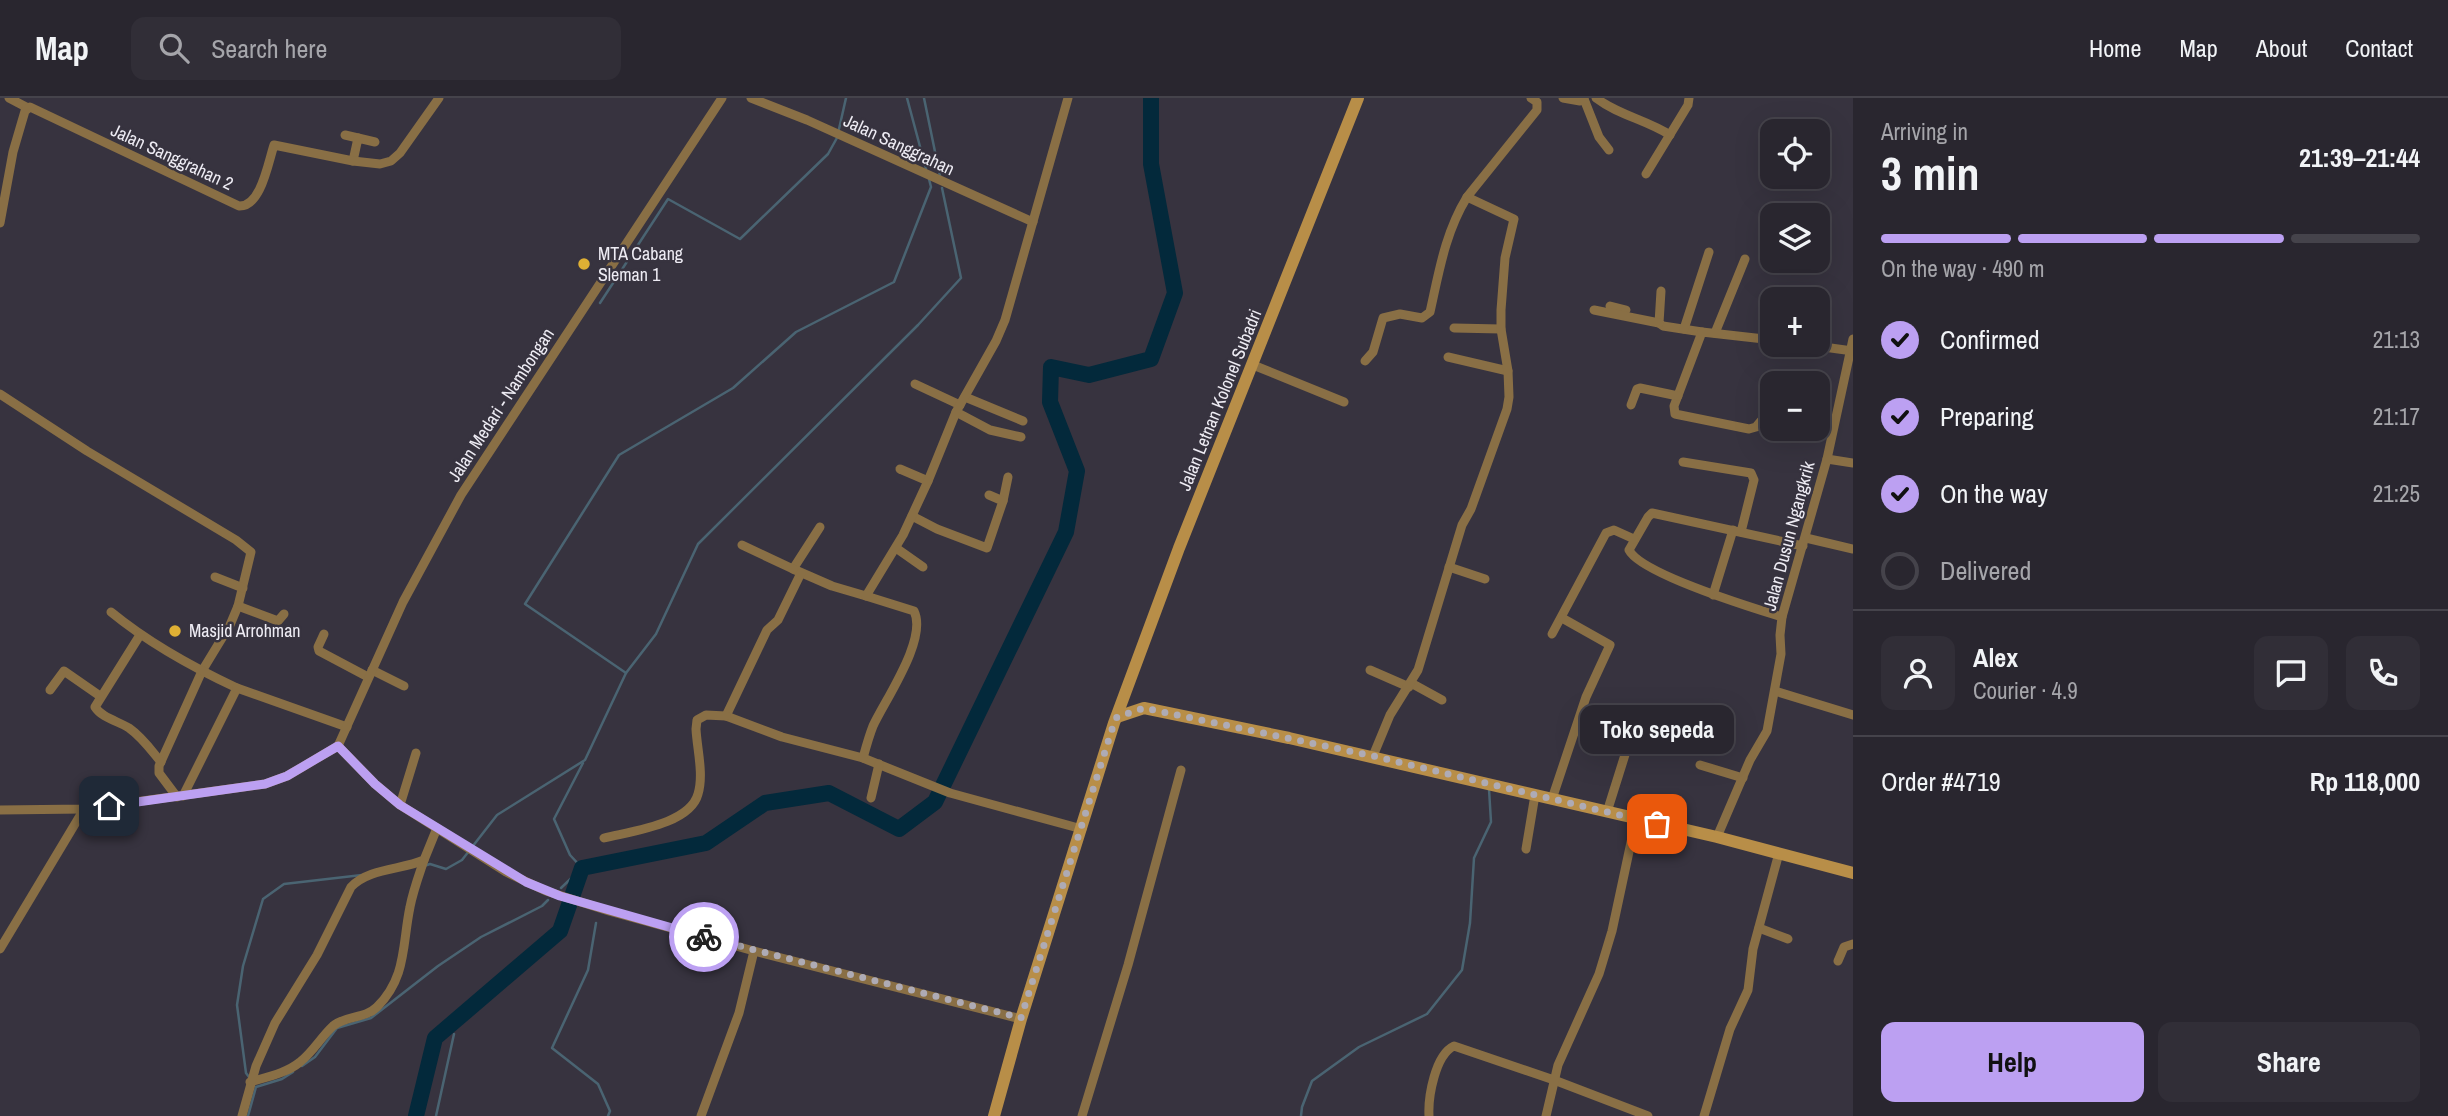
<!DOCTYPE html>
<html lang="en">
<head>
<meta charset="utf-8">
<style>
  :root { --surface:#29262f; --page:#312e37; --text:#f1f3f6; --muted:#a5a5aa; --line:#45434b; --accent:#bca0f2 }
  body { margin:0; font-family:"Archivo Narrow",sans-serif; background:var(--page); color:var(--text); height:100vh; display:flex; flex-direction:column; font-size:26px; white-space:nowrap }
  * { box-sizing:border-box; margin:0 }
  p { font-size:23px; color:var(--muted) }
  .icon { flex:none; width:38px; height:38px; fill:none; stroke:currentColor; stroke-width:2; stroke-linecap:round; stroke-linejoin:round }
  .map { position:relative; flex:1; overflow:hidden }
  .panel { display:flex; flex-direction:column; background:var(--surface); width:595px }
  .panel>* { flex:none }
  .tools { position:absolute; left:1760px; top:21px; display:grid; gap:14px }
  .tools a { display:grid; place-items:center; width:70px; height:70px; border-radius:14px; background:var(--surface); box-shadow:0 7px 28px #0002,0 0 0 2px var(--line); font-size:35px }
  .pin { position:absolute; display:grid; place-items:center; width:60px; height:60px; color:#fff; margin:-30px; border-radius:14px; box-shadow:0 4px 10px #0006 }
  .courier { position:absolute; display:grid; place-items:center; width:70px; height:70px; margin:-35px; border:5px solid #bca0f2; border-radius:50%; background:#fff; color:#222; box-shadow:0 2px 9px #0007 }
  .bubble { position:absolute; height:49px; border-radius:14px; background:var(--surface); box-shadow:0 7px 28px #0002,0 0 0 2px var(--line); font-size:23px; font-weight:700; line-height:49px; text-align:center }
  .summary em { font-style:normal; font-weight:700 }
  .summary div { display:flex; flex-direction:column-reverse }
  .summary { display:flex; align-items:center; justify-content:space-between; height:119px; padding:0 28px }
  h1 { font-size:46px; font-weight:700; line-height:52px }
  .bar { display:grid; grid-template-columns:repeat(4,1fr); gap:10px 7px; align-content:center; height:84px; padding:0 28px }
  .bar i { height:9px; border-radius:5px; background:var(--line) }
  .bar .current { background:var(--accent) }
  .bar p { grid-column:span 4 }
  .line { display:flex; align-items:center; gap:18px; padding:0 28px; border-top:2px solid var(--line) }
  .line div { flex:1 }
  .round { display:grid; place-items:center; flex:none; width:74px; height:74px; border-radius:14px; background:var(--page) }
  ol { padding:0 28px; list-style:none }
  li { display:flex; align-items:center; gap:21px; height:77px }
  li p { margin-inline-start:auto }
  li .icon { padding:7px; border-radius:50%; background:var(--accent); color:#111; stroke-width:4 }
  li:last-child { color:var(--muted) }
  li i { width:38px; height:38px; border:4px solid var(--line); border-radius:50% }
  .primary-button { display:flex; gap:14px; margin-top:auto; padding:14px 28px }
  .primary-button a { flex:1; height:80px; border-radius:14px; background:var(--accent); color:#111; font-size:28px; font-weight:700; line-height:80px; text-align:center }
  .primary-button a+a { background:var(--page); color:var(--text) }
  header { display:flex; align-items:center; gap:42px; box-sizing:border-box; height:98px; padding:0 35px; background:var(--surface); border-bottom:2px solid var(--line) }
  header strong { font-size:33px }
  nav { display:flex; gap:38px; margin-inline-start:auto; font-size:24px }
  .search { width:490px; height:63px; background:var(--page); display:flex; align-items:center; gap:18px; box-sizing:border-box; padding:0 24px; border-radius:14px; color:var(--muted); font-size:26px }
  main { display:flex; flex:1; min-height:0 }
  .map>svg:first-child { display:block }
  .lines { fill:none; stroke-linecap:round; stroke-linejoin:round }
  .stream { stroke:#4a6472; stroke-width:2.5 }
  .river { stroke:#03293b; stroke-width:16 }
  .street { stroke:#896f45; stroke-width:9 }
  .secondary { stroke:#b88e48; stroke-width:12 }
  .done { stroke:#aeabb5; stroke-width:7; stroke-dasharray:0 12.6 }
  .route { stroke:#bca0f2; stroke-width:9 }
  .poi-dot { fill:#dfb034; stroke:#37333f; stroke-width:2.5 }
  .labels { text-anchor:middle; stroke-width:5; stroke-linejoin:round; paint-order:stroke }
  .street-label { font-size:18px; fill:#eeecf4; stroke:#37333f }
  .poi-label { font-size:18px; fill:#eeecf4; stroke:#37333f; text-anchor:start }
</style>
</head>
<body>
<header>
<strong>Map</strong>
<div class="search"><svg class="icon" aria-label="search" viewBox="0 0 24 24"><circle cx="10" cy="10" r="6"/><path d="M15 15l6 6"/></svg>Search here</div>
<nav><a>Home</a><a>Map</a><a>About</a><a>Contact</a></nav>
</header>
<main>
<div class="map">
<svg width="1853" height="1018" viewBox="0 0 1853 1018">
  <rect width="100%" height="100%" fill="#37333f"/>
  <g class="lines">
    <g class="stream">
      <path d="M907,0L926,71"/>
      <path d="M924,0L940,78"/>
      <path d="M839,31L846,0"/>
      <path d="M600,205L668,101L740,141L828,56L838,38"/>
      <path d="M626,575L656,536L698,446L918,227L961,180L942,90"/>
      <path d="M424,768L430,766L446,771L462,762L497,717L585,662L626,575L525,506L619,357L733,290L796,234L894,184L931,89L929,81"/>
      <path d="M561,790L582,770L570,757L554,721L583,665"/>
      <path d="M596,825L588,872L552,950L598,986L610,1013L608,1018"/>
      <path d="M302,968L315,959L337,930L371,920L438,868L481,839L542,808L548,802"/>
      <path d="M249,979L246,975L237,907L243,868L263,801L284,786L362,777"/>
      <path d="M248,1018L256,989L282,981L293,974"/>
      <path d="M436,1018L454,936"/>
      <path d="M1301,1018L1302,1009L1312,983L1359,949L1427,916L1462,872L1470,825L1474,760L1491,724L1489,691"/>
    </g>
    <path class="river" d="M416,1018L435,940L560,833L582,770L706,745L765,705L829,695L899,731L935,704L1066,434L1077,373L1050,304L1051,269L1089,277L1151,261L1175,195L1151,66V0"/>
    <g class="street">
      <path d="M9,0L28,10"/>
      <path d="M751,0L807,22L1033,124"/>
      <path d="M1563,0L1580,3L1584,0"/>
      <path d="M1596,0C1618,17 1647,22 1670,37"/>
      <path d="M1584,1L1599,39L1609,52"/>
      <path d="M345,37L358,40"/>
      <path d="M353,63L358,40L375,44"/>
      <path d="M1646,76L1688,7L1689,0"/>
      <path d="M0,125L13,54L25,13L30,9L239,108C261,109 268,65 274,47L353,63L380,66L391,63L400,55L439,0"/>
      <path d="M1661,193L1659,225L1663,228L1702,234"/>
      <path d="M1610,208L1626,212"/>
      <path d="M1594,212L1659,225"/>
      <path d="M1454,230L1501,231"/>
      <path d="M1684,231L1709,154"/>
      <path d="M1715,235L1745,161"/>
      <path d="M1773,242L1702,234L1674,308L1675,316L1749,331L1756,329L1761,323L1773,322"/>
      <path d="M1809,247L1853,253"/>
      <path d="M1448,259L1508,273"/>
      <path d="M1365,263L1373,254L1383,220L1400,216L1422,220L1430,214C1439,174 1445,135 1467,99"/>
      <path d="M1253,267L1344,304"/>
      <path d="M915,286L960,307"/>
      <path d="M0,296L87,353L236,442L251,454L238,508L230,527L202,573L159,668V675L177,699"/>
      <path d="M965,299L1023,323"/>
      <path d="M1631,307L1637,291L1640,290L1678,298"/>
      <path d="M956,314L990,332L1021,339"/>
      <path d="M1818,329L1832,331"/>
      <path d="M1827,361L1853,365"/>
      <path d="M1683,364L1751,375L1754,382L1741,434"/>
      <path d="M900,371L928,383"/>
      <path d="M1003,403L1008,379"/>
      <path d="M912,418L937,431L987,450L1003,403L989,397"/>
      <path d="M820,429L793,471L832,488L866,498"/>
      <path d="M1806,440L1853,451"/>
      <path d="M742,447L793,471"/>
      <path d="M896,450L923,469"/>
      <path d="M1449,469L1485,481"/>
      <path d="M801,475L778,522L767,532L726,618L782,639L863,660L950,695L1082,731"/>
      <path d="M215,479L243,490"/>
      <path d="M1713,497L1733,432"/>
      <path d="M238,508L278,523L284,516"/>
      <path d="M111,514C150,546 192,569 237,590L183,698"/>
      <path d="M1782,519C1753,510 1641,476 1629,452L1648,419L1652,415L1803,448"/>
      <path d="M324,536L318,549L319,553L368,579"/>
      <path d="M1552,536L1606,435L1614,432L1634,441"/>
      <path d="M140,537L95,609C102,620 118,623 129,630C142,639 151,652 161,664"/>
      <path d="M372,572L404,588"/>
      <path d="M1370,572L1409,589"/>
      <path d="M1411,585L1442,602"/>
      <path d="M237,590L347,629"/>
      <path d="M50,592L64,573L100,598"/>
      <path d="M1775,593L1853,617"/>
      <path d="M338,648L403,504L461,397L722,0"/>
      <path d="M338,648L375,686L400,707L506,774L546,793L609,813L754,853L1021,921"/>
      <path d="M1373,658L1390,617L1418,572L1462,427L1471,411L1507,311L1509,299L1508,273L1501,231V212L1505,160L1514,121L1467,99L1537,12V4L1531,0"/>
      <path d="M863,660C866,649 869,638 873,628C885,602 928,541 914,513L866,498L903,437L928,383L956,314L996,243L1005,222L1068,0"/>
      <path d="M1700,667L1743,680"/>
      <path d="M871,700L879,666"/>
      <path d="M1552,701L1586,599L1610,547L1562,520"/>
      <path d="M400,707L416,655"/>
      <path d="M0,712L84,711L265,686L287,678L338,648"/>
      <path d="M1607,714L1629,644"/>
      <path d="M1717,739L1750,662L1767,633L1781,556L1780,537L1782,519L1827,361L1853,241"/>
      <path d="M604,740C632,733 690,726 698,696C704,676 697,651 696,631L697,622L706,617L726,618"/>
      <path d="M1526,751L1535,697"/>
      <path d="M1759,830L1788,841"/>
      <path d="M0,851L84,711"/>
      <path d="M1838,863L1844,849L1853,846"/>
      <path d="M250,984C267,979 287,975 300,964C313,954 321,939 333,928C346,917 365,921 377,909C407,879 402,847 410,809C413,793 419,777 424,762"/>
      <path d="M242,1018L256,968L275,925L317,857L351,789C369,770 401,772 424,762L437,730"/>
      <path d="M701,1018L739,915L754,853"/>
      <path d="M1082,1018L1128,867L1181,672"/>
      <path d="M1429,1018C1428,999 1435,957 1454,948L1554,982L1648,1018"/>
      <path d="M1546,1018L1558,967L1599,876L1612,833L1636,721"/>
      <path d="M1704,1018L1730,931L1748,892L1753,851L1779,755"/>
    </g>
    <g class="secondary">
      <path d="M1117,619L1144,610L1289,640L1717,739L1853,775"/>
      <path d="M994,1018L1021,921L1114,625L1179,450L1358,0"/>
    </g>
  </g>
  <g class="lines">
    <path class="done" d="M704,839L1021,920L1114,625L1117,619L1144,610L1373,658L1657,726"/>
    <path class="route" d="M109,708L265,686L287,678L338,648L375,686L400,707L526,784L560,798L704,839"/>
  </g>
  <g class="poi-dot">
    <circle cx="584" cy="166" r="7"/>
    <circle cx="175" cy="533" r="7"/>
  </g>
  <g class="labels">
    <g class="street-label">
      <text transform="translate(899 47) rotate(25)" y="6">Jalan Sanggrahan</text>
      <text transform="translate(172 59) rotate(25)" y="6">Jalan Sanggrahan 2</text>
      <text transform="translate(1220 302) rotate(-68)" y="6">Jalan Letnan Kolonel Subadri</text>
      <text transform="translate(501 307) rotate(-57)" y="6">Jalan Medari - Nambongan</text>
      <text transform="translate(1789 438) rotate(-75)" y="6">Jalan Dusun Ngangkrik</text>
    </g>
    <g class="poi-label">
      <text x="598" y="162">MTA Cabang<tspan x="598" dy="21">Sleman 1</tspan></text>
      <text x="189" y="539">Masjid Arrohman</text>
    </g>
  </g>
</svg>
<div class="tools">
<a><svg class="icon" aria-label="locate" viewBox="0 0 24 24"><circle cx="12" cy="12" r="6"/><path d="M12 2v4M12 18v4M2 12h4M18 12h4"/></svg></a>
<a><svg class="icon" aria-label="layers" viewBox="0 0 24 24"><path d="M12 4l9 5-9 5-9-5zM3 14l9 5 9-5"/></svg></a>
<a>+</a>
<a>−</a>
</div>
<div class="pin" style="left:1657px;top:726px;background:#ea580c"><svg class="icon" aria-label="bag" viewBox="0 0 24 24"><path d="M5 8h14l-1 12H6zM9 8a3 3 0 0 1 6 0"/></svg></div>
<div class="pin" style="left:109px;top:708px;background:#1f2937"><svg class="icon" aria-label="home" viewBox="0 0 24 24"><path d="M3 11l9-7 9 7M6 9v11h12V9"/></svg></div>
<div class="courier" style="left:704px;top:839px"><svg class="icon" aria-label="bike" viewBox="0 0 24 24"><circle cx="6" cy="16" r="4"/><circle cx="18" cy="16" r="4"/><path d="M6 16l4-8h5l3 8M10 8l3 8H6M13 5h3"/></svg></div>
<div class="bubble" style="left:1580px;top:607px;width:154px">Toko sepeda</div>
</div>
<section class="panel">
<div class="summary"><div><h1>3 min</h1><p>Arriving in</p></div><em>21:39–21:44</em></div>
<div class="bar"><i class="current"></i><i class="current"></i><i class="current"></i><i></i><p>On the way · 490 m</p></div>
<ol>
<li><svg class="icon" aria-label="check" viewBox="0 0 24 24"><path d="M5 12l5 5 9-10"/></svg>Confirmed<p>21:13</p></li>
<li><svg class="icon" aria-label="check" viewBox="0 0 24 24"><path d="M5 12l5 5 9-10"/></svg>Preparing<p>21:17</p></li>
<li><svg class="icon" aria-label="check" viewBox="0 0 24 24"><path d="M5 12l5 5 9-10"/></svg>On the way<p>21:25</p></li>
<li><i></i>Delivered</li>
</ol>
<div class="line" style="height:126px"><a class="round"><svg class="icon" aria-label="person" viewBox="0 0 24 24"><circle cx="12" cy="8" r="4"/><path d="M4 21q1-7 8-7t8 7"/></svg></a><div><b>Alex</b><p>Courier · 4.9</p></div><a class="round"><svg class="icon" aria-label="chat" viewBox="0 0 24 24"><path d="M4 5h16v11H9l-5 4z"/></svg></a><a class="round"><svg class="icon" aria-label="phone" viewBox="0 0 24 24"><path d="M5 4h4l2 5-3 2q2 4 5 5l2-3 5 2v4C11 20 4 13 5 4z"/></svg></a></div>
<div class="line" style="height:91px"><div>Order #4719</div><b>Rp 118,000</b></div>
<div class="primary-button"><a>Help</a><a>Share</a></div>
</section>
</main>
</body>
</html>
